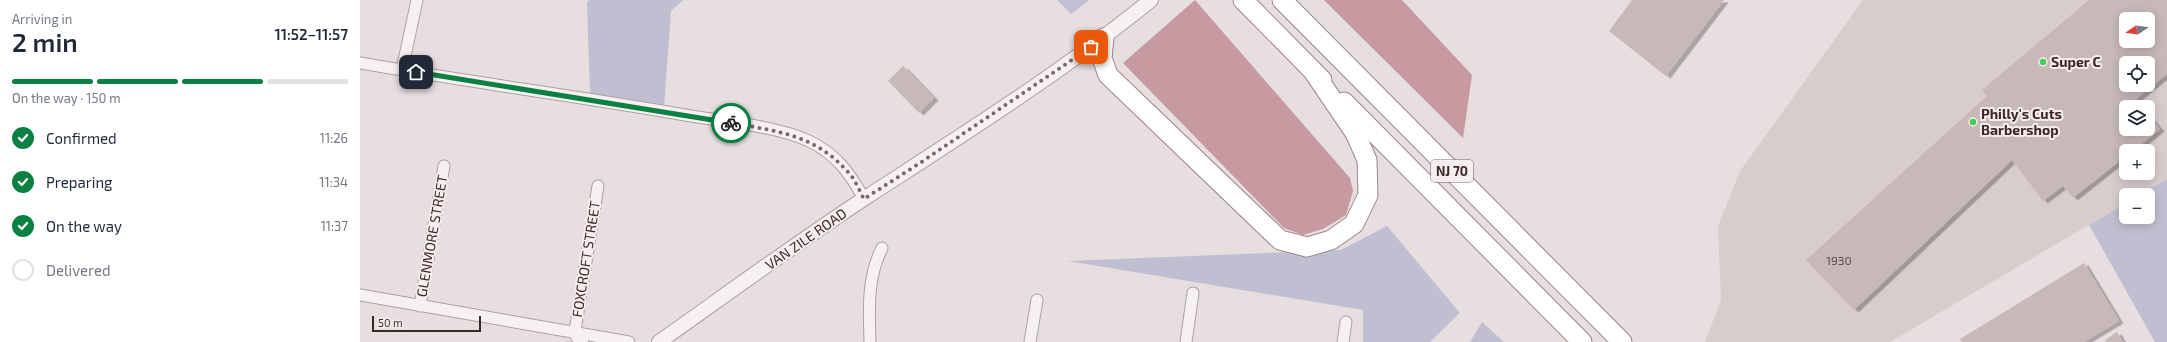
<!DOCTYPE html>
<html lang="en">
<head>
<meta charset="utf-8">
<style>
  :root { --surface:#fff; --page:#f2f2f3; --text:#1f2937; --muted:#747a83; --line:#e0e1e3; --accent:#0b8043 }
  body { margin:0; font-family:"Exo 2",sans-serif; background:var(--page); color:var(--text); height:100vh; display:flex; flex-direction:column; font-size:15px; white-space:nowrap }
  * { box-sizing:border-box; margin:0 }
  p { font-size:13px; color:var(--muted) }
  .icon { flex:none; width:22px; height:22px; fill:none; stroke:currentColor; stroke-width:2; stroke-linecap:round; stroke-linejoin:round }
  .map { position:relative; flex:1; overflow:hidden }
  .sheet { display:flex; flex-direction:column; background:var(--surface); width:360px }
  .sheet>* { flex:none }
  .needle { width:26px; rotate:257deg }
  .buttons { position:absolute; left:1759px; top:12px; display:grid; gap:8px }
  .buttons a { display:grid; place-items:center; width:36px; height:36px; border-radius:6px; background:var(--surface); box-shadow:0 2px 10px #0003; font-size:20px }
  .scale { position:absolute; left:12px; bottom:10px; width:109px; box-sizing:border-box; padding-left:4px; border:2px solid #3e2729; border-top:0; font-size:11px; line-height:14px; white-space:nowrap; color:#3e2729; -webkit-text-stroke:3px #f5edee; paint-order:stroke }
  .pin { position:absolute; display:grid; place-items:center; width:34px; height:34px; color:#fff; margin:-17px; border-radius:8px; box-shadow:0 2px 6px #0006 }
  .courier { position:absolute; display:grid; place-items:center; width:40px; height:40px; margin:-20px; border:3px solid #0b8043; border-radius:50%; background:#fff; color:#222; box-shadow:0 1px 5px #0007 }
  .summary em { font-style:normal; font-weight:600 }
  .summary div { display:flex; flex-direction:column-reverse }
  .summary { display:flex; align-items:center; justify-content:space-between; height:68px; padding:0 12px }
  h1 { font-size:26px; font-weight:600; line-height:30px }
  .bar { display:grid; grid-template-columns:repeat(4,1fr); gap:6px 4px; align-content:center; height:48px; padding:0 12px }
  .bar i { height:5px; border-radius:3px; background:var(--line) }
  .bar .on { background:var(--accent) }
  .bar p { grid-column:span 4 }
  ol { padding:0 12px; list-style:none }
  li { display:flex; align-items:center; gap:12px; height:44px }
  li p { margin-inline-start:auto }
  li .icon { padding:4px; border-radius:50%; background:var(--accent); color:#fff; stroke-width:4 }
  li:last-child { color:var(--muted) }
  li i { width:22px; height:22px; border:2px solid var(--line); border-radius:50% }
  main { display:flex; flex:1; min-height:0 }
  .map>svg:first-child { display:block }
  .built { fill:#d9cccd; fill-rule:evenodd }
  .green { fill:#c0bfd1 }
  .water { fill:#c799a1 }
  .building { fill:#c7b8b9; fill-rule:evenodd; filter:url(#shadow) }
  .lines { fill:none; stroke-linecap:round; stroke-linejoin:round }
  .minor-casing { stroke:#aea0a1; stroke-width:13 }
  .tertiary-casing { stroke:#aea0a1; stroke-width:16 }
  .trunk-casing { stroke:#9e8687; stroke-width:21 }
  .minor { stroke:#f6f0f1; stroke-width:11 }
  .tertiary { stroke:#f6f0f1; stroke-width:14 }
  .trunk { stroke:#fff; stroke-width:19 }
  .done { stroke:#796769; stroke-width:4; stroke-dasharray:0 7.2 }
  .route { stroke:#0b8043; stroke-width:5 }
  .poi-dot { fill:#44cb5a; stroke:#f5edee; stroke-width:1.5 }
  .labels { text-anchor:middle; stroke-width:4; stroke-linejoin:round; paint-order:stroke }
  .number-label { font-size:12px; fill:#604b4d }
  .shield { fill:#f5edee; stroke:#756264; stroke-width:1 }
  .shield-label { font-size:13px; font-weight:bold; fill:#3e2729 }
  .poi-label { font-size:14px; font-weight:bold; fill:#3e2729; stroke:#f5edee; text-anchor:start }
  .street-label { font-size:14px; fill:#3e2729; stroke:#f5edee }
</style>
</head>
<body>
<main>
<section class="sheet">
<div class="summary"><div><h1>2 min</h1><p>Arriving in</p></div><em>11:52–11:57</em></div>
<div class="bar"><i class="on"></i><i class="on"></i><i class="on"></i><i></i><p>On the way · 150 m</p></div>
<ol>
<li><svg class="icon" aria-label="check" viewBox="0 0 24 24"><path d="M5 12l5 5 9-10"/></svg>Confirmed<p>11:26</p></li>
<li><svg class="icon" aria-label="check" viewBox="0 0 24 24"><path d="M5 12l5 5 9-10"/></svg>Preparing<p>11:34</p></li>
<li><svg class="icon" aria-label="check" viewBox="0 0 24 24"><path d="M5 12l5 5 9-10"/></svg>On the way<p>11:37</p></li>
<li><i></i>Delivered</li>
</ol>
</section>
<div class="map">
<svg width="1807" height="342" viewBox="0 0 1807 342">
  <defs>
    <filter id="shadow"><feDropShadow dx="4.5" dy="2.5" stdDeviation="0" flood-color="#0004"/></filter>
  </defs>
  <rect width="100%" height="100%" fill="#e7dedf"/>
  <path class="built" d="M1503,0H1807V179L1780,195H1766V203L1530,342H1345L1361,300L1358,226L1380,171ZM1766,19H1788V41H1766ZM1766,63H1788V85H1766ZM1766,107H1788V129H1766ZM1766,151H1788V173H1766Z"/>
  <g class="green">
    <path d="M229,0H323L311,11L304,107L230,95L227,2Z"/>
    <path d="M697,0H729L711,14Z"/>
    <path d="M1807,179V342H1795L1729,225L1766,203V217H1788V195H1780Z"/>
    <path d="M1027,226L1100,313L1070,342H1003V310L708,261L981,250Z"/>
    <path d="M1122,322L1144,342H1110Z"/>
  </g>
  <g class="water">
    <path d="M835,0L990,178L993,191L986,215L963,229L943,235L924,228L763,63Z"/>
    <path d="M964,0H1042L1112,75L1103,138Z"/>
  </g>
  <g class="building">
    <path d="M1272,0H1364L1306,76L1249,31Z"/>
    <path d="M1729,0H1807V74L1775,100L1781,107H1766V129H1788V115L1800,129L1773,151H1766V156L1713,198L1703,186L1683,201L1652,160L1494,310L1446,260L1627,96L1622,90ZM1766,19H1788V41H1766ZM1766,63H1788V85H1766Z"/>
    <path d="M543,66L574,98L559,113L528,81Z"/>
    <path d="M1724,263L1759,321L1724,342H1602L1600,339Z"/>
    <path d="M1757,332L1763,342H1746L1745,340Z"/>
  </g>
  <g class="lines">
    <defs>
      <g id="minor">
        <path d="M0,63C108,82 217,96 325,115C360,121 418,126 449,141C476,154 490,173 504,199"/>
        <path d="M42,70L57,0"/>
        <path d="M0,295L269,342"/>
        <path d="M60,306L84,166"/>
        <path d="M215,331L238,186"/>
        <path d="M510,342C509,309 507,278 522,248"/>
        <path d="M670,342L677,300"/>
        <path d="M826,342L833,293"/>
        <path d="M983,342L986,322"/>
      </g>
      <g id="tertiary">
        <path d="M215,331L221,342"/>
        <path d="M299,342C367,294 435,244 505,198C602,135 701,73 791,0"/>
      </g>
      <g id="trunk">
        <path d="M883,0L962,80"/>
        <path d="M922,0L1262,342"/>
        <path d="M744,38L742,58L748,75L920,240L947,247L971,240L994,224L1008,195L1007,160L995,133L953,71"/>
        <path d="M984,102L1222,342"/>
      </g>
    </defs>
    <use href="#minor" class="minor-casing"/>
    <use href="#tertiary" class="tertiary-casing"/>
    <use href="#trunk" class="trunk-casing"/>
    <use href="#minor" class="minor"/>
    <use href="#tertiary" class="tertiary"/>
    <use href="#trunk" class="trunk"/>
  </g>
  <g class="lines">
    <path class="done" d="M371,123C418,131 455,135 488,172C495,179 499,190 504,199L560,163L731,47"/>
    <path class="route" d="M56,72L371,123"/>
  </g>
  <g class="poi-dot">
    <circle cx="1683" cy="62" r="4"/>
    <circle cx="1613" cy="122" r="4"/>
  </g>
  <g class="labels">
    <g class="number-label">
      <text x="1479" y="265">1930</text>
    </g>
    <rect class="shield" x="1071" y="160" width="42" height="22" rx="3"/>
    <g class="shield-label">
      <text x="1092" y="176">NJ 70</text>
    </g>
    <g class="poi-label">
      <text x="1691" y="67">Super C</text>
      <text x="1621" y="119">Philly's Cuts<tspan x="1621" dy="16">Barbershop</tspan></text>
    </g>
    <g class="street-label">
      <text transform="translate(72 236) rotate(-80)" y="5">GLENMORE STREET</text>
      <text transform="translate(446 239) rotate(-35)" y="5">VAN ZILE ROAD</text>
      <text transform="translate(226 259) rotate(-81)" y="5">FOXCROFT STREET</text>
    </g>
  </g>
</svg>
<div class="buttons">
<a><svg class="needle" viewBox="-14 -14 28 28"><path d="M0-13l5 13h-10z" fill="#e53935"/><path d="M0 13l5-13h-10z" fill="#747a83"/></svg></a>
<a><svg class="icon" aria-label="locate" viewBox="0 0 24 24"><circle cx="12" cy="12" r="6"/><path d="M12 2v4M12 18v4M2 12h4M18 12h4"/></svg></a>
<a><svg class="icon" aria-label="layers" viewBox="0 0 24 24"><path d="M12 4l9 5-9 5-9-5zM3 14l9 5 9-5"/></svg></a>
<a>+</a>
<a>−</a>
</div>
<div class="scale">50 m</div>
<div class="pin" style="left:731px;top:47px;background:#ea580c"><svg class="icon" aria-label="bag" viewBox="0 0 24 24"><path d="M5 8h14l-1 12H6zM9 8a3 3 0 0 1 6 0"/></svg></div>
<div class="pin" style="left:56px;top:72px;background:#1f2937"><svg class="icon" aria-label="home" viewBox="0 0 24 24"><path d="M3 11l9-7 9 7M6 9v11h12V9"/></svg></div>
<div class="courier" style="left:371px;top:123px"><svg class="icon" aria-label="bike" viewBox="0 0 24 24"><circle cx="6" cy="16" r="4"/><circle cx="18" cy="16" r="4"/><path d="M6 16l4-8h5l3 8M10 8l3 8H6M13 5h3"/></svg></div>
</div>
</main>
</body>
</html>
